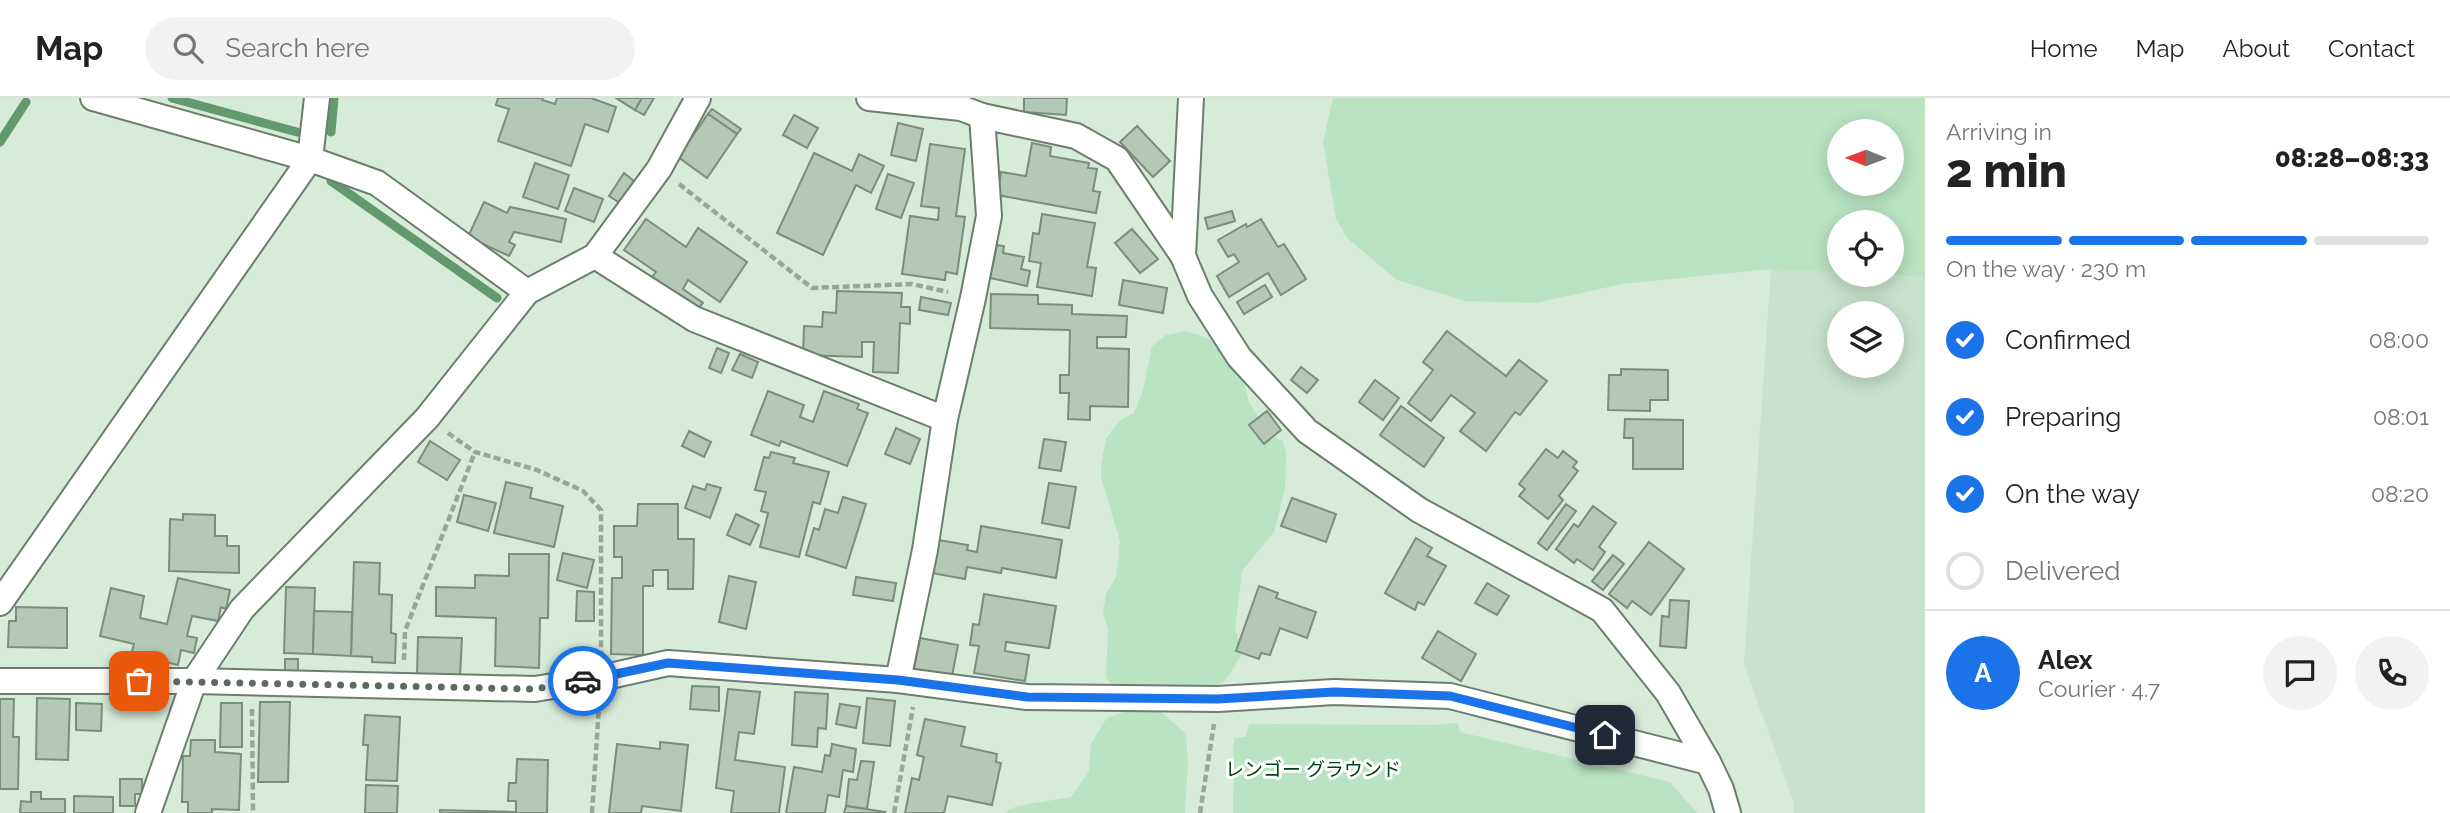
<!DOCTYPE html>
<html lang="en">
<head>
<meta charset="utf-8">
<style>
  :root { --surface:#fff; --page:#f2f2f2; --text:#222; --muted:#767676; --line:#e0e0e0; --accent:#1a73e8 }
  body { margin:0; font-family:Raleway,"Noto Sans JP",sans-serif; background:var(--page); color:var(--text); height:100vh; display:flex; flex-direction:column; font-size:26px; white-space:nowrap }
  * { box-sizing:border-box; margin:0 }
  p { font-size:23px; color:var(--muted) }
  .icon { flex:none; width:38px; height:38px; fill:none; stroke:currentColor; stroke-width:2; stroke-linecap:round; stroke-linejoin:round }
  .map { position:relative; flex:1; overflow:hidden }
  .drawer { display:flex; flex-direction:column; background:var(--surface); width:525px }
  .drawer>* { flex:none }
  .needle { width:46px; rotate:271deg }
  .buttons { position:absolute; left:1827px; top:21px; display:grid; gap:14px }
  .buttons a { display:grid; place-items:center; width:77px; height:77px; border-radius:50%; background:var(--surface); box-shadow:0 4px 18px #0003; font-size:35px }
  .pin { position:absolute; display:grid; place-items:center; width:60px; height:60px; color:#fff; margin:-30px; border-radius:14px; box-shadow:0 4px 10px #0006 }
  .courier { position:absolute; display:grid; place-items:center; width:70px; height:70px; margin:-35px; border:5px solid #1a73e8; border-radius:50%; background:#fff; color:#222; box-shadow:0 2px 9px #0007 }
  .overview em { font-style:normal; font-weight:800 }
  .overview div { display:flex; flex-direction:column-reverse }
  .overview { display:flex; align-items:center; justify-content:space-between; height:119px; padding:0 21px }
  h1 { font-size:46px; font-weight:800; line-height:52px }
  .bar { display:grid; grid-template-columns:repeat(4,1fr); gap:10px 7px; align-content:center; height:84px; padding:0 21px }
  .bar i { height:9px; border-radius:5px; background:var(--line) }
  .bar .selected { background:var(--accent) }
  .bar p { grid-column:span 4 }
  .line { display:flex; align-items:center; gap:18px; padding:0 21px; border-top:2px solid var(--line) }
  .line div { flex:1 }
  .round { display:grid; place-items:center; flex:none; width:74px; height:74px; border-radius:37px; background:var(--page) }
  ol { padding:0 21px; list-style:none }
  li { display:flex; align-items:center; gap:21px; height:77px }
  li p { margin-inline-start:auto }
  li .icon { padding:7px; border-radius:50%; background:var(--accent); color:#fff; stroke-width:4 }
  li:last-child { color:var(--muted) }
  li i { width:38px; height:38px; border:4px solid var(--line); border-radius:50% }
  header { display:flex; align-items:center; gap:42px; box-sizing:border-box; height:98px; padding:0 35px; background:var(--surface); border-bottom:2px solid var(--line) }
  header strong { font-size:33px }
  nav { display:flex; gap:38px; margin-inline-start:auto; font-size:24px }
  .search { width:490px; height:63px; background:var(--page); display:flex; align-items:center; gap:18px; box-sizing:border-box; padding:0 24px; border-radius:38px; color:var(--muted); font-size:26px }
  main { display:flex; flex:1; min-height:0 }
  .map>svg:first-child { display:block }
  .built { fill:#c8e2cb; fill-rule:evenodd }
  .green { fill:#bae4c1; fill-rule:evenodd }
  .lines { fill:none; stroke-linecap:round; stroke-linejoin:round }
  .stream { stroke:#639a6d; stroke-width:9 }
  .building { fill:#b4c8b6; stroke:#7b8d7d; stroke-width:2 }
  .minor-casing { stroke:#6c7e6e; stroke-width:28 }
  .path { stroke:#96a698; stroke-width:4.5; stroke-dasharray:7 3.5; stroke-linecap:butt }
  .minor { stroke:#fff; stroke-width:24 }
  .done { stroke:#5e6a5f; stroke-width:7; stroke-dasharray:0 12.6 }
  .route { stroke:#1a73e8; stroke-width:9 }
  .labels { text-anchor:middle; stroke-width:6; stroke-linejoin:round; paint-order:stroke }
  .park-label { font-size:19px; fill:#004217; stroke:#fff }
</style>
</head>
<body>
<header>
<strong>Map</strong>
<div class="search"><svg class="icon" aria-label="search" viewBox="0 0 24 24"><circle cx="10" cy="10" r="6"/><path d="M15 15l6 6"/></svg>Search here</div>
<nav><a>Home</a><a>Map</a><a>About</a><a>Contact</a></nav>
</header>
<main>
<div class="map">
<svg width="1925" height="715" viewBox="0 0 1925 715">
  <rect width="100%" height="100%" fill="#d7ebd9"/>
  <path class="built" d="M1771,171L1839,175V177L1925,179V715H1793L1794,706L1744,566ZM1839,215H1892V268H1839Z"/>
  <g class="green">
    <path d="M1333,0H1925V179L1881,177H1892V124H1839V175L1771,171L1622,186L1536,205L1465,203L1397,182L1347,140L1336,121L1323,44ZM1892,33V86H1839V33Z"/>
    <path d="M1186,233L1215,243L1243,281L1249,304L1270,337L1283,343L1286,355L1285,391L1274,434L1242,473L1235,530L1243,555L1225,583L1201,594L1114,590L1106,579L1108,532L1103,515L1106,496L1116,479L1120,443L1101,379V366L1106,341L1120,322L1134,315L1143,292L1152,248L1166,237Z"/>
    <path d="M1136,609L1159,612L1186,636L1188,665L1185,715H1004L1017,708L1071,699L1089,674L1091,646L1106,621Z"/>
    <path d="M1458,625L1460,634L1670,684L1697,715H1233L1234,640L1246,639L1249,626L1430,627Z"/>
  </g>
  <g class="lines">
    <g class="stream">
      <path d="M172,0L297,34"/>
      <path d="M331,34L334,0"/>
      <path d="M0,44L26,4"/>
      <path d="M331,83L497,200"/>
    </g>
  </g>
  <g class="building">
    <path d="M498,0H543L542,2L555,6L557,0H591L616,9L608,34L585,26L571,68L498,43L509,11L496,7Z"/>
    <path d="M616,0H642L635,12Z"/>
    <path d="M642,0H654L644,17L635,12Z"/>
    <path d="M1024,0H1067L1066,17L1024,14Z"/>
    <path d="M712,11L741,31L737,36L708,16Z"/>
    <path d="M708,16L737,36L707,80L678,59Z"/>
    <path d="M794,17L818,30L807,50L783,37Z"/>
    <path d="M898,25L923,31L916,63L891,57Z"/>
    <path d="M1137,28L1170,63L1153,79L1120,44Z"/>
    <path d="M1032,45L1051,49L1050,58L1089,65L1088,70L1097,71L1093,93L1100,94L1096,115L997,97L1001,74L1026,78Z"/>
    <path d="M930,46L965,51L956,118L965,119L957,176L946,174L945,182L902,176L910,118L938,122L939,110L921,108Z"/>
    <path d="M814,55L852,73L859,56L884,68L871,95L856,87L823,157L777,135Z"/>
    <path d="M535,65L569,77L558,111L523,99Z"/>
    <path d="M624,75L634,83L620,105L609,98Z"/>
    <path d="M888,76L914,85L901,120L876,111Z"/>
    <path d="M574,90L603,101L594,124L565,113Z"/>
    <path d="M484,104L507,115L510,109L566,121L561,144L514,134L509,144L515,147L509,158L468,139Z"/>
    <path d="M1232,113L1235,123L1208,131L1205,120Z"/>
    <path d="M1042,116L1095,125L1087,169L1096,170L1092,198L1037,189L1041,165L1029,163L1033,135L1039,136Z"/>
    <path d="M646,121L686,149L698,130L747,164L720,204L688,182L683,191L703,205L698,211L652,179L656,174L624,152Z"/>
    <path d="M1261,121L1278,149L1284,146L1306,181L1281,197L1268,175L1229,199L1217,178L1239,164L1234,156L1228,159L1218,142L1246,126L1247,129Z"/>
    <path d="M1132,131L1158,161L1140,175L1115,145Z"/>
    <path d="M997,147L1004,148L1003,155L1024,159L1021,171L1030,173L1027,188L990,180Z"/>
    <path d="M1123,182L1167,190L1163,215L1119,207Z"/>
    <path d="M1265,187L1272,199L1244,216L1237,204Z"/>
    <path d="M837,193L902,195L901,209H910V226L900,225L898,275L873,274L874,244H862V259L803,257L804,228L822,229L823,214L836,215Z"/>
    <path d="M991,196L1038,197V206L1072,207V216L1127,218L1126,239H1097V250L1129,251L1128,309L1090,308V322L1068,321L1069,295H1060V277H1069L1070,232L990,230Z"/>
    <path d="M921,199L951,205L948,217L919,212Z"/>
    <path d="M1447,233L1506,278L1519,262L1547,283L1520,317L1515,314L1486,353L1460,333L1475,315L1451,297L1431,323L1408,305L1433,272L1423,264Z"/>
    <path d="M717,250L729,255L721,275L709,270Z"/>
    <path d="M740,256L758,264L752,280L732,272Z"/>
    <path d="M1301,269L1318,282L1307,295L1291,282Z"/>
    <path d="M1621,271L1668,272V302H1650V313L1608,312L1609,277H1621Z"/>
    <path d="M1375,282L1399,300L1383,322L1359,304Z"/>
    <path d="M768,293L804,307L800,319L813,324L824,293L859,306L857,311L868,315L847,368L781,343L779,348L751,337Z"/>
    <path d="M1401,308L1444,340L1424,369L1380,337Z"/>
    <path d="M1267,313L1281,332L1264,346L1249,327Z"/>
    <path d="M1625,321L1683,322V371H1633V340H1624Z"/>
    <path d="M896,330L920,341L910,366L885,356Z"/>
    <path d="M689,333L711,344L704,359L682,348Z"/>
    <path d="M1044,341L1066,344L1061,373L1039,370Z"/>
    <path d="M430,343L460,362L447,382L418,364Z"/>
    <path d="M1546,351L1558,360L1563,353L1577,364L1573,369L1578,373L1559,398L1563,402L1548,421L1519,398L1525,391L1519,386Z"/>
    <path d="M771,354L795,360L793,365L829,374L820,406L813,404L799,459L760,449L768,415L761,413L766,394L755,392L764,359L769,360Z"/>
    <path d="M506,384L532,390L530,400L563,408L554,449L494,435Z"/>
    <path d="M1049,385L1076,389L1069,430L1042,425Z"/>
    <path d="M707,386L721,390L710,420L685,410L693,388L705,392Z"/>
    <path d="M464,397L496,405L488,433L457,424Z"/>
    <path d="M843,399L866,406L846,470L806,457L814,430L819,432L825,411L838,415Z"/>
    <path d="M1292,400L1336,416L1326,444L1281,428Z"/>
    <path d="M638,406H678V441H694L693,491H668V472H653V488H643V557L611,556L612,480H622V459H614V428H637Z"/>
    <path d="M1566,406L1576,413L1547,452L1538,445Z"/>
    <path d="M1593,408L1616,425L1599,449L1605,454L1593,472L1577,461L1574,465L1556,451L1574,426L1578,429Z"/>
    <path d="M183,416L215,417V438H227V448H239V475L169,473L170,421L183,422Z"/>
    <path d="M736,416L759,427L750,447L727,437Z"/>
    <path d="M981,428L1062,442L1056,480L1002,470L1001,475L967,469L965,481L932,475L938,442L968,447L967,452L977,454Z"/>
    <path d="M1416,440L1432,450L1427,458L1446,468L1424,507L1418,504L1415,512L1385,495Z"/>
    <path d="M1649,444L1684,471L1651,517L1632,503L1627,510L1609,496Z"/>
    <path d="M563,455L594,462L587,490L557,482Z"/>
    <path d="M509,456H549L548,520H540L539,570L495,568L496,520L436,518V489L475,490V477L509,478Z"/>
    <path d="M1613,457L1624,466L1603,492L1592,483Z"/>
    <path d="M354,464L380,465L379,496L392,497L391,535L396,536L395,565L372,564V559L351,558Z"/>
    <path d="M729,478L756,484L746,531L719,524Z"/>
    <path d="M856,479L896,485L893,503L853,497Z"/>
    <path d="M178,480L230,492L226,511L221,509L218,523L192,518L187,538L197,540L194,555L181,552L178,567L131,556L134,546L100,538L111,490L144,498L140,520L167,526Z"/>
    <path d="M1487,485L1509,498L1497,517L1475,505Z"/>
    <path d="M1259,488L1278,495L1276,500L1316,514L1307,540L1280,530L1270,557L1261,555L1259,561L1236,553Z"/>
    <path d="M286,489L315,490L313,556L284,555Z"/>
    <path d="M577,493L594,494V523H576Z"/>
    <path d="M984,496L1056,508L1049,550L1006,544L1005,553L1029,557L1025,583L974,575L979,548L970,547L973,526L979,527Z"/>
    <path d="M1670,502L1689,503L1686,550L1660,548L1662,518L1669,519Z"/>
    <path d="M16,509L67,510V550L8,549L9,523H16Z"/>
    <path d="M314,513L352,514L351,558L313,556Z"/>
    <path d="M1438,533L1476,556L1461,583L1422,560Z"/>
    <path d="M418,539L462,540L460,578L417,576Z"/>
    <path d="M920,540L958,547L951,583L913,576Z"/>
    <rect x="285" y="561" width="13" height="13"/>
    <path d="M692,588L719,589V613L690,611Z"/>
    <path d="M728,591L760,594L754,636L739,634L735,662L785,669L779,715H731L734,693L716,690Z"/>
    <path d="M795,594L828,596L826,631L818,630L817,649L792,647Z"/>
    <path d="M37,600L70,601L68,662L36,661Z"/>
    <path d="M867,600L895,603L890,648L863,645Z"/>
    <path d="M0,601H14L13,639H19L18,691H0Z"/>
    <path d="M260,604H290L288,684H258Z"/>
    <path d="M76,605L102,606L101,633L76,632Z"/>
    <path d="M221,605H242V649H220Z"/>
    <path d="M840,606L860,609L856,630L836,626Z"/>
    <path d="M365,617L400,619L397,683L366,682L368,647H363Z"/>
    <path d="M925,621L965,629L961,648L997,656L996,664L1001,665L992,707L948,698L944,715H905L912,680L919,682L924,659L917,657Z"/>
    <path d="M191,642H215V654L241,656L239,712L212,711V715H188V704H182L183,658H190Z"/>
    <path d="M660,644L688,647L681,713L642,708L641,715H609L617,646L660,651Z"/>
    <path d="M832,646L856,651L853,674L843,672L839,699L828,697L825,715H786L794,669L822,674L825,657L830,658Z"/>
    <path d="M517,661L548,662L547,715H440V712L516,714V703H508L509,685H516Z"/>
    <path d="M861,663L874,664L867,711L846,708L849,681L857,682Z"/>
    <path d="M120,681H142V696H135V708H120Z"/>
    <path d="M366,687L398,688L397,715H365Z"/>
    <path d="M31,694H41V701H65V715H20L21,703L31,704Z"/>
    <path d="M74,698L113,699V715H74Z"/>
    <path d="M846,708L885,714L884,715H844Z"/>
  </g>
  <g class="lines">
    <defs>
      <g id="minor">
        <path d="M93,0L310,61L377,85L527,194"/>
        <path d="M869,0L961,10L982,18L1076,38L1117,61L1183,158L1200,198L1239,259L1307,333L1419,412L1602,512L1668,595L1708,664L1721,691L1728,715"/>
        <path d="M595,158L694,221L945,321"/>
        <path d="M1183,158L1191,0"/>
        <path d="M0,505L310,61L317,0"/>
        <path d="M898,582L925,452L945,321L973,200L989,118L982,18"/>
        <path d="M0,583H194L535,591L601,580L668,565L898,582L1027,599L1218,601L1334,594L1450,598L1708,664"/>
        <path d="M148,715L194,583L242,511L427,320L527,194L595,158L659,71L698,0"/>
      </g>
    </defs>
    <use href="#minor" class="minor-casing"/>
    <g class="path">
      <path d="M679,86L812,190L912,186L948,194"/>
      <path d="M448,335L475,354L537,372L583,393L601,412V554"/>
      <path d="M404,562L405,533L475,354"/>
      <path d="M252,611L253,715"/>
      <path d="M592,715L599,608"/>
      <path d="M894,715L913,609"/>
      <path d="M1200,715L1214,626"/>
    </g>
    <use href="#minor" class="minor"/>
  </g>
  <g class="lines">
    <path class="done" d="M139,583L535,591L583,583"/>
    <path class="route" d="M583,583L668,565L898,582L1027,599L1218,601L1334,594L1450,598L1605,637"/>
  </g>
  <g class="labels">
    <g class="park-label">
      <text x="1313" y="678">レンゴー グラウンド</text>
    </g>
  </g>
</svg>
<div class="buttons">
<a><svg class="needle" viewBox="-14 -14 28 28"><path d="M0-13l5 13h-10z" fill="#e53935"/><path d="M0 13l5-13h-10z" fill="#767676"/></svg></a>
<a><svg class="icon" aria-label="locate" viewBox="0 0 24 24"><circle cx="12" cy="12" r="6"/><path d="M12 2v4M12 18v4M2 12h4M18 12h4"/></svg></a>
<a><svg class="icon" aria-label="layers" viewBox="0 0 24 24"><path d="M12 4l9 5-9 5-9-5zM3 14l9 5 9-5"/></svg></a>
</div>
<div class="pin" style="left:139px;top:583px;background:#ea580c"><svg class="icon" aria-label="bag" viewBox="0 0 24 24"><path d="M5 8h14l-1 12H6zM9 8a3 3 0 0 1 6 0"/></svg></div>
<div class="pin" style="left:1605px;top:637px;background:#1f2937"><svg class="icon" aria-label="home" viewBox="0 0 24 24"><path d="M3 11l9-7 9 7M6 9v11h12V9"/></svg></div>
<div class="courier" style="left:583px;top:583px"><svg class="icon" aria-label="car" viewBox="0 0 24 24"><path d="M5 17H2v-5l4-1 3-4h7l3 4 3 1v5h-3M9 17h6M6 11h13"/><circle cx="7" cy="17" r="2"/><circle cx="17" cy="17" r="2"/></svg></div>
</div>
<section class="drawer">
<div class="overview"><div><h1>2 min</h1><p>Arriving in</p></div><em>08:28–08:33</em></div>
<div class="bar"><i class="selected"></i><i class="selected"></i><i class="selected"></i><i></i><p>On the way · 230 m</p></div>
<ol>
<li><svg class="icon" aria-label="check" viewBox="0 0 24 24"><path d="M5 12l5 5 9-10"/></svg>Confirmed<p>08:00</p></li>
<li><svg class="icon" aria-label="check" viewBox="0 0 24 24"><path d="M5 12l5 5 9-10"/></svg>Preparing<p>08:01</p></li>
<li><svg class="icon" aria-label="check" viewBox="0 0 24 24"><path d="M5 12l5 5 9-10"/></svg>On the way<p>08:20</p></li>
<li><i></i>Delivered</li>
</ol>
<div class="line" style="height:126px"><b class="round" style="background:var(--accent);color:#fff">A</b><div><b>Alex</b><p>Courier · 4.7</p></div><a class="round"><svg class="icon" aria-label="chat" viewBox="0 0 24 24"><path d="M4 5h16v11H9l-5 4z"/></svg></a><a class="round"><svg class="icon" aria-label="phone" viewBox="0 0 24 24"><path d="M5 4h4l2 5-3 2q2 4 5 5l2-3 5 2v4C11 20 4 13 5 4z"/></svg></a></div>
</section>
</main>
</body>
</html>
